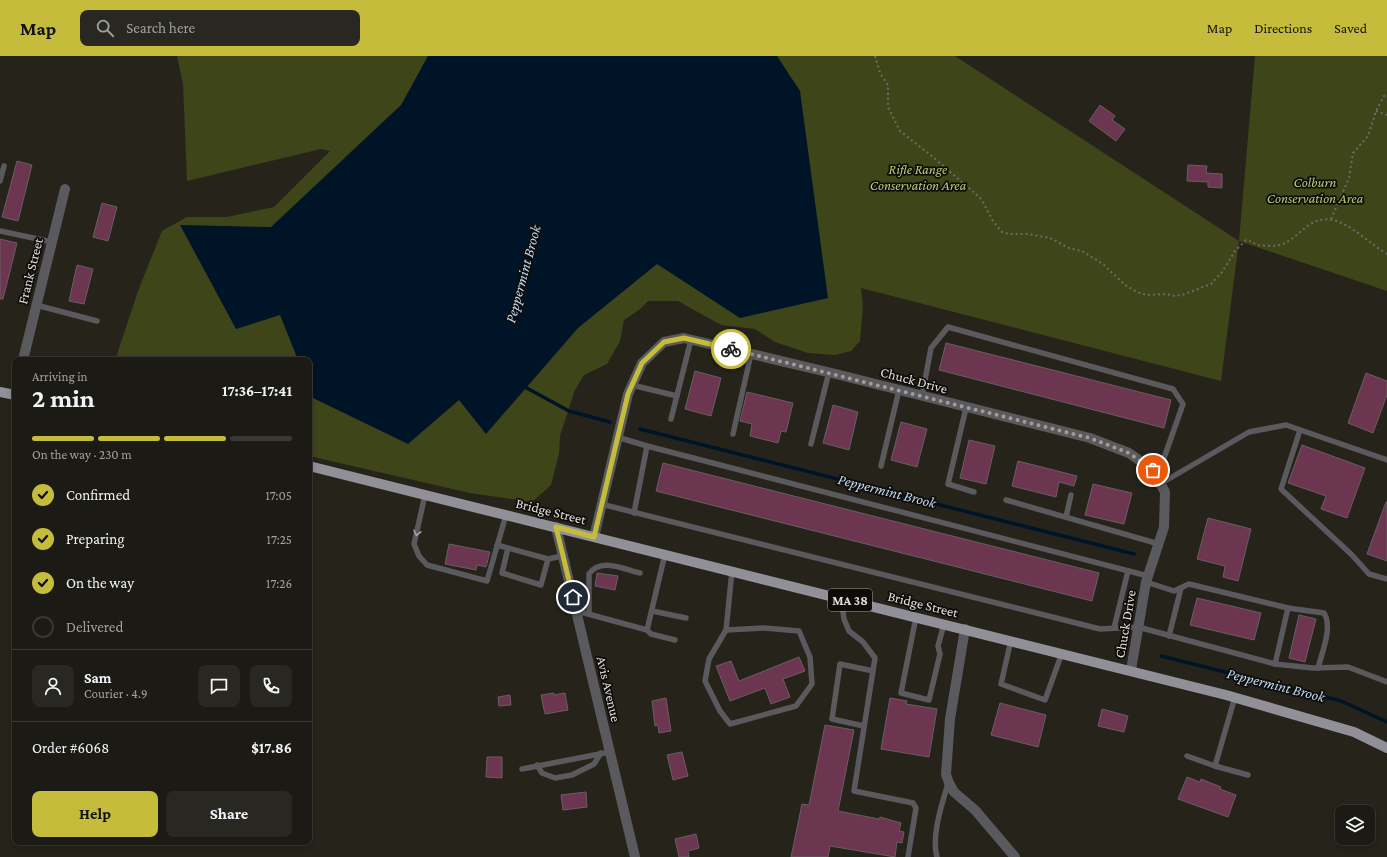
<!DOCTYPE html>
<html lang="en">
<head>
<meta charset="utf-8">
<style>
  :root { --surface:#1c1a14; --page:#292722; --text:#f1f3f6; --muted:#a0a1a0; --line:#3a3834; --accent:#c6bc3c }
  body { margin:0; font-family:"Crimson Pro",serif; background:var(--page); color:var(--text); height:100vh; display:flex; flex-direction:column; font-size:15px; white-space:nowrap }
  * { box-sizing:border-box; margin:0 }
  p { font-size:13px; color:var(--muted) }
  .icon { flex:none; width:22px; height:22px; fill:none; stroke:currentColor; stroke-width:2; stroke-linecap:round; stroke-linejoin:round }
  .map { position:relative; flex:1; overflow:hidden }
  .details { position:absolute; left:12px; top:301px; width:300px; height:488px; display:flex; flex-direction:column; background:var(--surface); border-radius:8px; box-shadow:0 2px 6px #0003,0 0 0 1px var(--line) }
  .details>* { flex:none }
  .fabs { position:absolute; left:1335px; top:749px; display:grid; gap:8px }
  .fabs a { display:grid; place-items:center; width:40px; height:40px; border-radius:8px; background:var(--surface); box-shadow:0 2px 6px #0003,0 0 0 1px var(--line); font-size:20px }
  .pin { position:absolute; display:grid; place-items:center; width:34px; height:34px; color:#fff; margin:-17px; border:2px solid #fff; border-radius:50%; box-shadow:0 1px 4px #0007 }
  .courier { position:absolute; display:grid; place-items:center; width:40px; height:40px; margin:-20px; border:3px solid #c6bc3c; border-radius:50%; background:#fff; color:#222; box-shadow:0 1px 5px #0007 }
  .overview em { font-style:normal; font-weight:700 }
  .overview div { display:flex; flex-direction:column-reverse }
  .overview { display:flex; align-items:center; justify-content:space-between; height:68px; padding:0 20px }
  h1 { font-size:26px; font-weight:700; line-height:30px }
  .bar { display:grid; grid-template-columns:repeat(4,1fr); gap:6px 4px; align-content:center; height:48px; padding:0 20px }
  .bar i { height:5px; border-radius:3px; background:var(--line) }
  .bar .current { background:var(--accent) }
  .bar p { grid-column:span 4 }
  .line { display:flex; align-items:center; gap:10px; padding:0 20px; border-top:1px solid var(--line) }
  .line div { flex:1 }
  .round { display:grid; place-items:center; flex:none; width:42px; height:42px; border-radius:8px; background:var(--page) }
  ol { padding:0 20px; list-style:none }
  li { display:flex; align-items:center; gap:12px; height:44px }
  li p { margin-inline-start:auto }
  li .icon { padding:4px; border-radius:50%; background:var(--accent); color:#111; stroke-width:4 }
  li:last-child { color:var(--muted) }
  li i { width:22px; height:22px; border:2px solid var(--line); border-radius:50% }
  .action { display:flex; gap:8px; margin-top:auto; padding:8px 20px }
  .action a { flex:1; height:46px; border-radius:8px; background:var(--accent); color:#111; font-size:16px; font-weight:700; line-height:46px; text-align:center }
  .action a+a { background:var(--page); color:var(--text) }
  header { display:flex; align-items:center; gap:24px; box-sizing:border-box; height:56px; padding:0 20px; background:var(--accent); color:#111 }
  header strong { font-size:19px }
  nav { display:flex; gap:22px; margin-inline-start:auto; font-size:14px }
  .search { width:280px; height:36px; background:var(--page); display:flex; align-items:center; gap:10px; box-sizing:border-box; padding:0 14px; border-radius:8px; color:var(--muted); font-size:15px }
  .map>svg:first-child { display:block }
  .green { fill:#3e4519 }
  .water { fill:#001428 }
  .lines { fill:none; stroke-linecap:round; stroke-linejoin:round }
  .stream { stroke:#001428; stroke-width:3.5 }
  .building { fill:#6d3650; stroke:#685e62 }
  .path { stroke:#6d6b64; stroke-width:2; stroke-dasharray:2 3; stroke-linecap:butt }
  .service { stroke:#5a5a5e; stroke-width:5.5 }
  .minor { stroke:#5a5a5e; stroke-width:10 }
  .primary { stroke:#919098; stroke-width:10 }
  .oneway { stroke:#a4a3a2 }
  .done { stroke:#9f9d96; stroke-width:4; stroke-dasharray:0 7.2 }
  .route { stroke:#c6bc3c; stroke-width:5 }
  .labels { text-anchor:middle; stroke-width:3.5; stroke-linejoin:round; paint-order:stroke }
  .shield { fill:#0e0c09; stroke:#a19f9b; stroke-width:1 }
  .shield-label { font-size:13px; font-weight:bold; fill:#e0ded9 }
  .park-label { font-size:14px; font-style:italic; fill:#bac970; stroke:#0e0c09 }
  .street-label { font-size:14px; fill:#e0ded9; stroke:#0e0c09 }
  .water-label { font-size:15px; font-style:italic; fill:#bcd9f1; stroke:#0e0c09 }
</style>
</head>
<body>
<header>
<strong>Map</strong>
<div class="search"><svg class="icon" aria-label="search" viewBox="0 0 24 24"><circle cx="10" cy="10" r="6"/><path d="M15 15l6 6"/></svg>Search here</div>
<nav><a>Map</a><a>Directions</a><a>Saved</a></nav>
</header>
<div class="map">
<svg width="1387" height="801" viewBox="0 0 1387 801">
  <rect width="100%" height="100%" fill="#26231b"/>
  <path class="green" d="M177,0H955L1239,185L1255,0H1387V235L1239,185L1221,325L861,232L863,250L860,285L851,295L835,299L808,297L775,286L755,273L721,269L678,245H648L639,254L624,264L620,285L607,308L584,319L575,334L560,380L559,398L551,429L532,446L470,437L309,400V304H115L138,235L162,175L187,161H227L274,151L330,95L321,93L187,125L183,28Z"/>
  <path class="water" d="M428,0H777L800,35L828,242L740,262L657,208L578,272L486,378L459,344L408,388L313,342L309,331V304H298L280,259L236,273L180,169L271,171L401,49Z"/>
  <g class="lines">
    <g class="stream">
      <path d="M523,330L569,355L610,366"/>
      <path d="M640,373L1134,498"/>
      <path d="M1161,600L1341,645L1387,666"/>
    </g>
  </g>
  <g class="building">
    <path d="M1100,49L1115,60L1112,64L1125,73L1116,85L1089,65Z"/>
    <path d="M17,105L32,109L18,165L2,161Z"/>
    <path d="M1188,109L1207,110L1206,117L1222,118V132L1208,131V126L1187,125Z"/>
    <path d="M102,147L117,151L108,185L93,181Z"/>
    <path d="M0,183L17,187L3,243H0Z"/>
    <path d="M77,209L93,213L84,248L69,245Z"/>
    <path d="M946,287L1171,344L1164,372L939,314Z"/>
    <path d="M695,315L721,322L711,360L685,353Z"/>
    <path d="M1366,317L1387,325V339L1373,377L1348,367Z"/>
    <path d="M747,336L793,347L786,376L781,375L778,387L750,380L752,368L740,365Z"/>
    <path d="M833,349L858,356L849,394L823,387Z"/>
    <path d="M901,366L927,373L917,411L891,404Z"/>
    <path d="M969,384L995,390L986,428L960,422Z"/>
    <path d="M1302,389L1365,412L1347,462L1321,453L1326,440L1288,427Z"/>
    <path d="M1018,405L1077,420L1074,430L1059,426L1056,441L1012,430Z"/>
    <path d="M663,407L1099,517L1092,545L656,435Z"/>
    <path d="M1093,428L1132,437L1124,468L1085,459Z"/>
    <path d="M1386,446H1387V505L1367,498Z"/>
    <path d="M1208,462L1251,473L1238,525L1223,521L1225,510L1197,503Z"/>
    <path d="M449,488L490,496L486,511L477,509L476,514L445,508Z"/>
    <path d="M597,517L618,520L615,534L595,530Z"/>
    <path d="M1197,542L1261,557L1254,584L1190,569Z"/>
    <path d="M1299,559L1316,563L1305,606L1289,602Z"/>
    <path d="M799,601L805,615L783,623L790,641L771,648L765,632L730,645L716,610L731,605L739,625Z"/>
    <path d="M554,637V639L565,637L568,654L545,658L541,639Z"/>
    <path d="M510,639L511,649L499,650L498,641Z"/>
    <path d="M666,642L671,675L659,677L658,669L655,670L652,645Z"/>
    <path d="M890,642L907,645L906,648L937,653L929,701L881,693Z"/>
    <path d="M1000,647L1046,659L1038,691L991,679Z"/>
    <path d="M1102,653L1128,660L1124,676L1098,670Z"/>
    <path d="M825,669L854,674L838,755L879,763L880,761L901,767L899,775L904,776L902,787L897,786L895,801L830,790L828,801H791L802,748L809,749Z"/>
    <path d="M682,696L688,720L673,724L667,699Z"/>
    <path d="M487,701H502V722L486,721Z"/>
    <path d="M1187,721L1200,726L1201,723L1221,731L1220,733L1236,739L1228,761L1178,743Z"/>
    <path d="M586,736L587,751L563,754L561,739Z"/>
    <path d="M696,778L699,792L688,795L689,801H679L675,783Z"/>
  </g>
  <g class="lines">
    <g class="path">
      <path d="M875,0L880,17L888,29V51L900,75L933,101L977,139L982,144L993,165L1002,176L1009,178H1028L1050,182L1069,192L1082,195L1103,208L1125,229L1137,236L1146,239L1166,238L1175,240L1182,239L1211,228L1222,216L1235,195L1246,184C1251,185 1253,187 1258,189C1265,190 1278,191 1285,187C1301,179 1311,159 1333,164C1349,167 1372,189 1387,198"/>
      <path d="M1376,55L1387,59"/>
      <path d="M1331,163L1349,122L1353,97L1368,80L1376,55L1384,40L1387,38"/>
    </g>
    <g class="service">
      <path d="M0,125L4,110"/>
      <path d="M0,175L52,186"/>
      <path d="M36,249L97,265"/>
      <path d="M632,329L677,340"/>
      <path d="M922,340L931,292L948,271L1173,333L1183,348L1164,402L1153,414"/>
      <path d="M966,352L948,428L974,436"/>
      <path d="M671,363L691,284"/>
      <path d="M1300,374L1281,433L1352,499L1369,518L1387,523"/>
      <path d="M733,378L751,298"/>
      <path d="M617,381L647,390L1148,520"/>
      <path d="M811,388L829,316"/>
      <path d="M881,410L899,334"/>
      <path d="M1160,428L1249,376L1286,369L1387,404"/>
      <path d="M425,439L414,488L419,500L427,509L487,525L506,459"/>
      <path d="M1006,444L1159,488"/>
      <path d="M601,448L1100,573L1138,571L1275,608L1288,552L1189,528L1174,535L1146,526"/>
      <path d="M634,457L647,390"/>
      <path d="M1066,461L1071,439"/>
      <path d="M497,489L548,503L562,500"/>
      <path d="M508,492L502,517L541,529L548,503"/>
      <path d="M841,542L844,563L849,575L863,586L875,602L854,735L913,747L916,752L908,801"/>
      <path d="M1288,552L1324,557C1333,570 1322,597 1318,612"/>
      <path d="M577,555L647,574L665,498"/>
      <path d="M652,555L686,562"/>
      <path d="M589,558V518C600,501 624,513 640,517"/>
      <path d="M916,561L901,637L929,644L940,598L938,590L944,568"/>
      <path d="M1114,572L1128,515"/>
      <path d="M647,574L651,578L675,584"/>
      <path d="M726,574L764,572L799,575L810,601L812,628L796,650L730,668L720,655L705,625L709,603L726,574L732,515"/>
      <path d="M1169,580L1181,532"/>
      <path d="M1011,584L1001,628L1045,644L1062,597"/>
      <path d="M1275,608L1313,612L1348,611L1387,626"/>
      <path d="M1235,641L1215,710L1248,719"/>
      <path d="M864,670L832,663L840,608L873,615"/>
      <path d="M1187,700L1215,710"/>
      <path d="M537,709L542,717L555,722L572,719L594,708L601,697"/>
      <path d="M522,713L610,696"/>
      <path d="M937,801C931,781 942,747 948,728"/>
    </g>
    <g class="minor">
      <path d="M23,304L65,133"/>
      <path d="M556,471L635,801"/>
      <path d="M594,481L628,338L642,307L664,286L684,282L840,319L1090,382L1129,397L1153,414L1165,436L1164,471L1146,526L1131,614"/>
      <path d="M965,573L950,663L946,718L949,727L954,736L975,754L1015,801"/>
    </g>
    <g class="primary">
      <path d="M0,336L15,339"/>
      <path d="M309,410L1226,639L1354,676L1387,692"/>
    </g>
  </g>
  <defs><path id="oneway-chevron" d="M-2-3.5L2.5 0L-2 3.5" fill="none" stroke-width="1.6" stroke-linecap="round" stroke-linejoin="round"/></defs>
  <use class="oneway" href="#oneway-chevron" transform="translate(417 477) rotate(102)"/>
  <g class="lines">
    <path class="done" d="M731,293L1090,382L1129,397L1153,414"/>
    <path class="route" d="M573,541L556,471L594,481L628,338L642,307L664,286L684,282L731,293"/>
  </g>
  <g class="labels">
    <rect class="shield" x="828" y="533" width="44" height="22" rx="3"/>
    <g class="shield-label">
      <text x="850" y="549">MA 38</text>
    </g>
    <g class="park-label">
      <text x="918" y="118">Rifle Range<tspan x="918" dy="16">Conservation Area</tspan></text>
      <text x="1315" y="131">Colburn<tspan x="1315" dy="16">Conservation Area</tspan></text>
    </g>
    <g class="street-label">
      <text transform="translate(30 215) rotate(-76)" y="5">Frank Street</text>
      <text transform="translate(914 324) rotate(15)" y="5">Chuck Drive</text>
      <text transform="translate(551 455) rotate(14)" y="5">Bridge Street</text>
      <text transform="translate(923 548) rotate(14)" y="5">Bridge Street</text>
      <text transform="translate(1125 568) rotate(-80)" y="5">Chuck Drive</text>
      <text transform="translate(609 633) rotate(77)" y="5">Avis Avenue</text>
    </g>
    <g class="water-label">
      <text transform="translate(523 218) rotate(-75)" y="5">Peppermint Brook</text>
      <text transform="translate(887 435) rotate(14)" y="5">Peppermint Brook</text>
      <text transform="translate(1276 629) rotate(14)" y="5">Peppermint Brook</text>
    </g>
  </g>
</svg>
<div class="fabs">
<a><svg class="icon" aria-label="layers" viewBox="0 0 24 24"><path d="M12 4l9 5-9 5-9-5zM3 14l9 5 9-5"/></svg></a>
</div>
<div class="pin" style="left:1153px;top:414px;background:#ea580c"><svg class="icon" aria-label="bag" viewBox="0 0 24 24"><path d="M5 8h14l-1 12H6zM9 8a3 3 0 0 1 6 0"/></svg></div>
<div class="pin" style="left:573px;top:541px;background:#1f2937"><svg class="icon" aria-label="home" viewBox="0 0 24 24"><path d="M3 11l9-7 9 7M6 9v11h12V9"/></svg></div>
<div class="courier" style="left:731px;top:293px"><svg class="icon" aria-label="bike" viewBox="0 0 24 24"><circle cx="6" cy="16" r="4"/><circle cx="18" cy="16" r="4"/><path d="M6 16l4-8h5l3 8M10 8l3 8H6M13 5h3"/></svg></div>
<section class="details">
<div class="overview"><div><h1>2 min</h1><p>Arriving in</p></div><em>17:36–17:41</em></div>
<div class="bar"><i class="current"></i><i class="current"></i><i class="current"></i><i></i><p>On the way · 230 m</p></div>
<ol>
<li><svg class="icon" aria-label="check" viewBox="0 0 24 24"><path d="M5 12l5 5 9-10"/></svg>Confirmed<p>17:05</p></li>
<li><svg class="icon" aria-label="check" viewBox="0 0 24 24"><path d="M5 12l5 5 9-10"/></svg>Preparing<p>17:25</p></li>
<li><svg class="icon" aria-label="check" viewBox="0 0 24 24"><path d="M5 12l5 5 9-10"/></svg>On the way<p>17:26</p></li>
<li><i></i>Delivered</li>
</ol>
<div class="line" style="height:72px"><a class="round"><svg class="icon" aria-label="person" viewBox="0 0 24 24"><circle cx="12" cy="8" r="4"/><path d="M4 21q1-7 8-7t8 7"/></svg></a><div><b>Sam</b><p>Courier · 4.9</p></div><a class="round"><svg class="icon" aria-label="chat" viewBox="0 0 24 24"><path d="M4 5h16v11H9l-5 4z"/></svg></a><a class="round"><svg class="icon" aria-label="phone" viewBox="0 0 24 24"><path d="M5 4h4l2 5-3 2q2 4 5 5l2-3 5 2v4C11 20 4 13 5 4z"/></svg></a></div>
<div class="line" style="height:52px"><div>Order #6068</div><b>$17.86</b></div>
<div class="action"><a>Help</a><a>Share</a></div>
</section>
</div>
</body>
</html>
